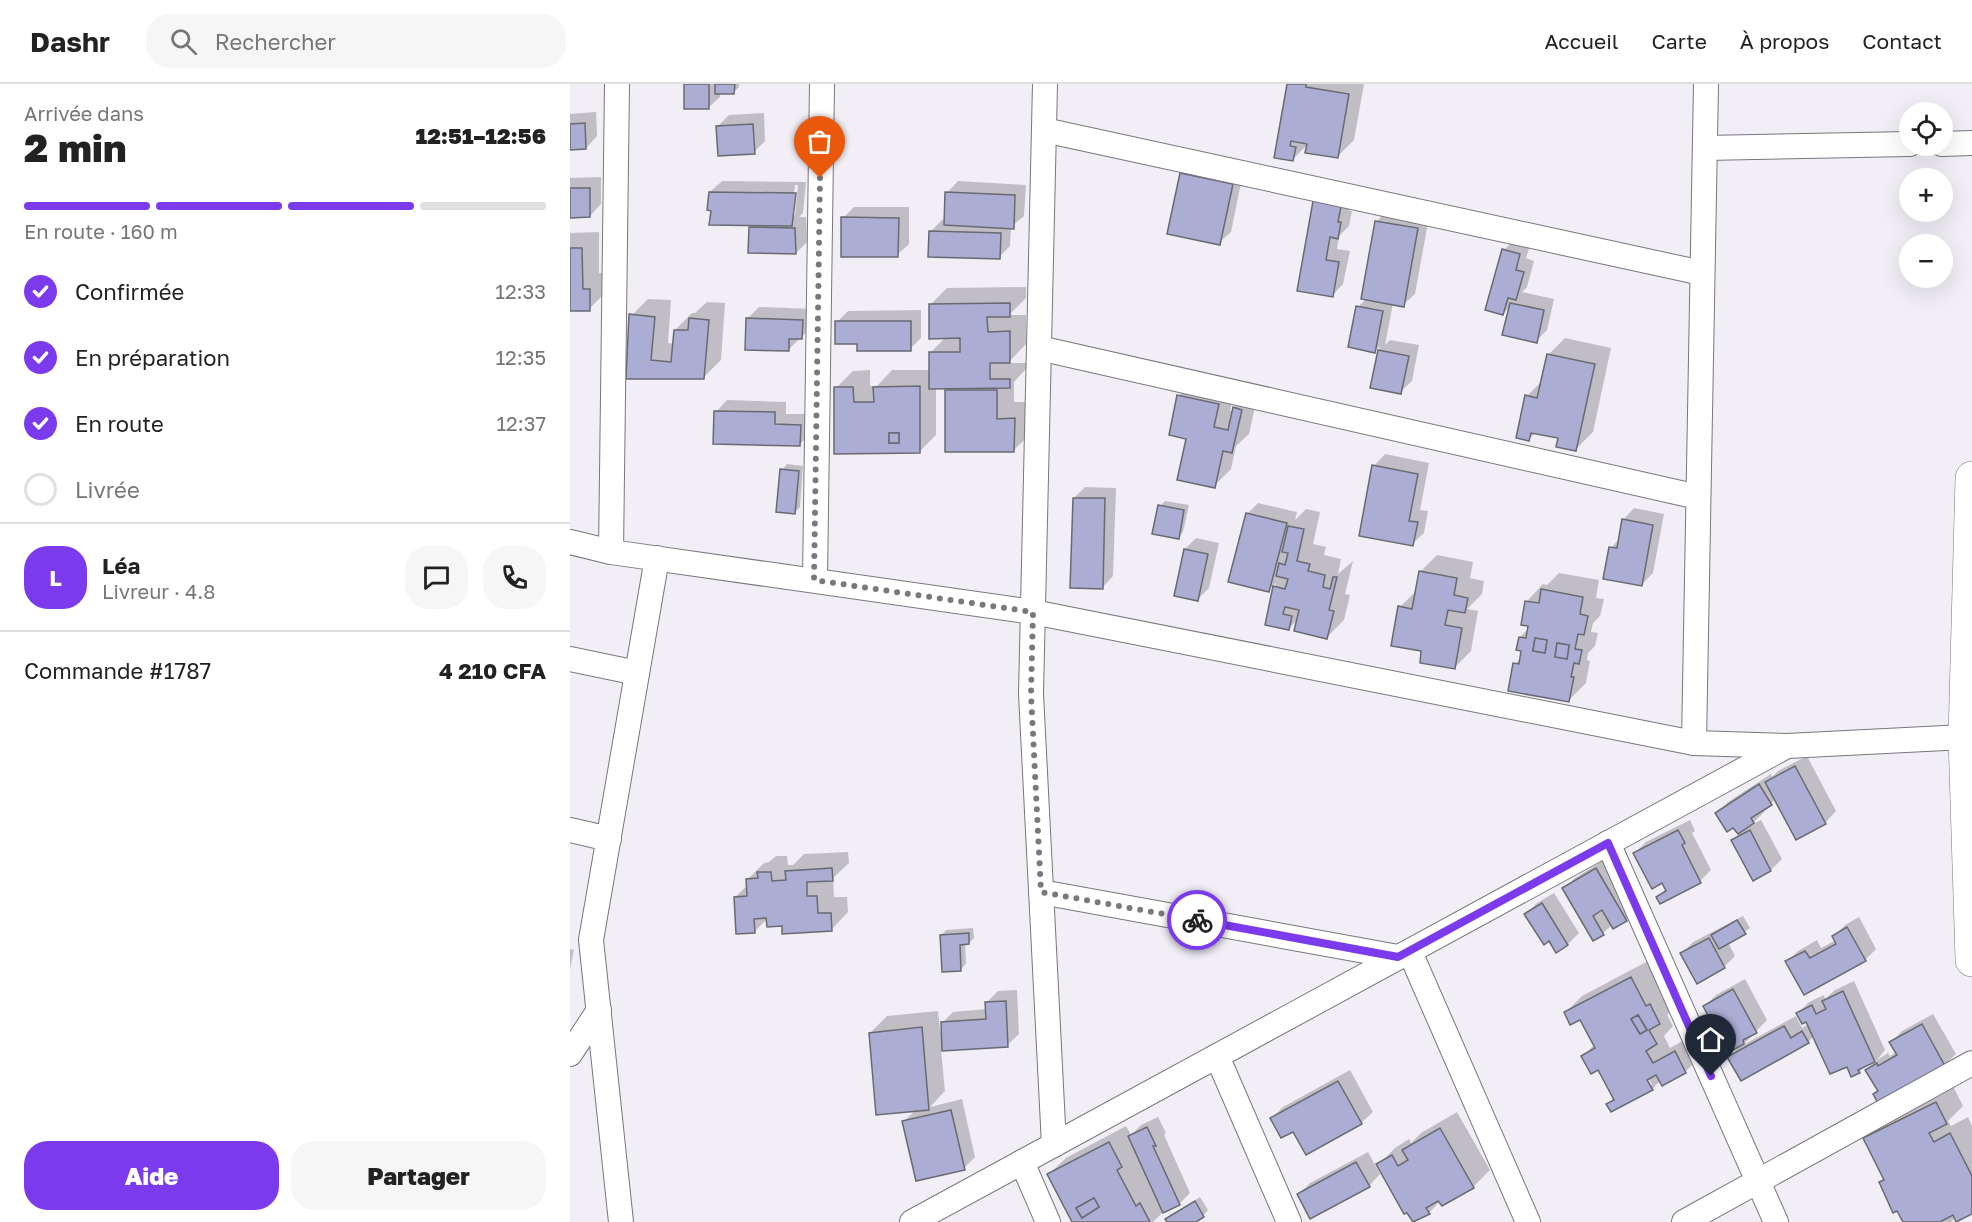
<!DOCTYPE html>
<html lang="fr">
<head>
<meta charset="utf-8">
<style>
  :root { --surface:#fff; --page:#f6f6f6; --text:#222; --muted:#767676; --line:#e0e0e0; --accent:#7c3aed }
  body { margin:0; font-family:"Golos Text",sans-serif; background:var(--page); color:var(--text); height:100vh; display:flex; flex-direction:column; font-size:22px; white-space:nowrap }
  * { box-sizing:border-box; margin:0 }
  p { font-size:20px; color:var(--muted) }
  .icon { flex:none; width:33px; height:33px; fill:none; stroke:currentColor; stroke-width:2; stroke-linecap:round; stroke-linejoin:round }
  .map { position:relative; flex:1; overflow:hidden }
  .drawer { display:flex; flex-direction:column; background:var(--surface); width:570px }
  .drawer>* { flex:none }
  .controls { position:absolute; left:1329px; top:18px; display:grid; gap:12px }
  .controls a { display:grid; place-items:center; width:54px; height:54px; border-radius:50%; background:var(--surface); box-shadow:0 6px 24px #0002; font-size:30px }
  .pin { position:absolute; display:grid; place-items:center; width:51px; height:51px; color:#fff; margin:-62px -26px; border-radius:50% 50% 50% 0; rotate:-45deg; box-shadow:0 0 6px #0007 }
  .pin .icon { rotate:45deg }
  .courier { position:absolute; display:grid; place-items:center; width:60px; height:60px; margin:-30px; border:4px solid #7c3aed; border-radius:50%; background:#fff; color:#222; box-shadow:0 2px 8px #0007 }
  .summary em { font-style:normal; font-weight:800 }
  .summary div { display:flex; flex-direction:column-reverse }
  .summary { display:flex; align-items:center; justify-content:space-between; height:102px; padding:0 24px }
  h1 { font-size:39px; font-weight:800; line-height:45px }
  .bar { display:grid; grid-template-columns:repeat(4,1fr); gap:9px 6px; align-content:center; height:72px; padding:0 24px }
  .bar i { height:8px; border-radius:4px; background:var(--line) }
  .bar .active { background:var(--accent) }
  .bar p { grid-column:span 4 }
  .line { display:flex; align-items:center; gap:15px; padding:0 24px; border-top:2px solid var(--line) }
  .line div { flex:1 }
  .round { display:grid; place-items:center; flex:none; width:63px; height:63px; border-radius:24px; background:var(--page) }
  ol { padding:0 24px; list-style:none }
  li { display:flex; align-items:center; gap:18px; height:66px }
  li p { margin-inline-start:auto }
  li .icon { padding:6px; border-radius:50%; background:var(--accent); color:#fff; stroke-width:4 }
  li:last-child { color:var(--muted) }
  li i { width:33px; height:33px; border:3px solid var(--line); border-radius:50% }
  .action { display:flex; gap:12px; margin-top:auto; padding:12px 24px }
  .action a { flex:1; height:69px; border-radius:24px; background:var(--accent); color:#fff; font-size:24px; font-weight:800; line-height:69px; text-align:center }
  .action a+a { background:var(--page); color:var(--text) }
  header { display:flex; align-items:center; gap:36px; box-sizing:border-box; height:84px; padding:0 30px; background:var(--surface); border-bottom:2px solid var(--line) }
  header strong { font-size:28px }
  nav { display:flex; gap:33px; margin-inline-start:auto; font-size:21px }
  .search { width:420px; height:54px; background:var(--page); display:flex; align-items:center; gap:15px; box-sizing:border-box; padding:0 21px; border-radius:24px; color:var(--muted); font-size:22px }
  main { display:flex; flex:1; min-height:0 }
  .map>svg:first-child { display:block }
  .shadow { fill:#0003; fill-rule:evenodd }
  .building { fill:#abadd5; stroke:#696a71; stroke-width:1.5; fill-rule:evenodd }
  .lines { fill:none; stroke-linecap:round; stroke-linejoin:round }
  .street-casing { stroke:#79767d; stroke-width:26 }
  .secondary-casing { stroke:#79767d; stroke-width:34 }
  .street { stroke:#fff; stroke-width:24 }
  .secondary { stroke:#fff; stroke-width:33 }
  .done { stroke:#79787c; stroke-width:6; stroke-dasharray:0 10.8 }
  .route { stroke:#7c3aed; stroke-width:8 }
</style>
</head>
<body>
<header>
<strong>Dashr</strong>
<div class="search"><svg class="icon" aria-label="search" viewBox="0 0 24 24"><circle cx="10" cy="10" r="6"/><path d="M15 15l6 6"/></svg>Rechercher</div>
<nav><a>Accueil</a><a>Carte</a><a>À propos</a><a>Contact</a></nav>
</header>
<main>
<section class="drawer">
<div class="summary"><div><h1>2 min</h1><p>Arrivée dans</p></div><em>12:51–12:56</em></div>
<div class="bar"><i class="active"></i><i class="active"></i><i class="active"></i><i></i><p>En route · 160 m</p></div>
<ol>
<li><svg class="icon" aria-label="check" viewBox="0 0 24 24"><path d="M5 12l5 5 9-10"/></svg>Confirmée<p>12:33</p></li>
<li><svg class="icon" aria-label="check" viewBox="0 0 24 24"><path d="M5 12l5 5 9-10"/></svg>En préparation<p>12:35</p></li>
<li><svg class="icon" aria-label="check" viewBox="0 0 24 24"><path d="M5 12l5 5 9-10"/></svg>En route<p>12:37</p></li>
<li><i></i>Livrée</li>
</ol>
<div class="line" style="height:108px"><b class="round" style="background:var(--accent);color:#fff">L</b><div><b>Léa</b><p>Livreur · 4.8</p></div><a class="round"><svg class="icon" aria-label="chat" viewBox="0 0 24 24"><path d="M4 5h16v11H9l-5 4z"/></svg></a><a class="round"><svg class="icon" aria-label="phone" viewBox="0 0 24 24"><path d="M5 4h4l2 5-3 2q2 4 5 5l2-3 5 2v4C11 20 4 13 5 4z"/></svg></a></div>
<div class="line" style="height:78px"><div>Commande #1787</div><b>4 210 CFA</b></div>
<div class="action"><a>Aide</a><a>Partager</a></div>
</section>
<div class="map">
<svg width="1402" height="1138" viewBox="0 0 1402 1138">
  <rect width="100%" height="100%" fill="#f1eef6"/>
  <g class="shadow">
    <path d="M116,0H169V3L163,9L150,8V13L138,24Z"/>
    <path d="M719,0H794L784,56L767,73L738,60L723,75L706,73Z"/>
    <path d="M26,28L27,52L16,64H0V30Z"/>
    <path d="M194,29L195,57L184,68L148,42L159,31Z"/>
    <path d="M622,79L673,89L661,148L649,159L611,90Z"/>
    <path d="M31,93V120L20,132H0V94Z"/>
    <path d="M152,97L236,98L233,129L229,133H236L237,158L226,169L181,144L185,140L142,126L140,108ZM225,101H228L225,131H222Z"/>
    <path d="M388,97L456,101L454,132L441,143L440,162L429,173L361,147L372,136H375L377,109Z"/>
    <path d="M756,106L781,111L779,127H782L779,142L769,152L767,165L780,167L773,200L762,212L745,118Z"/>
    <path d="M284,123H339V160L327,171L273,134Z"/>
    <path d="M818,126L859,133L845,210L833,221L823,219L815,261L820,256L849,261L842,297L830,308L802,303L810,262L805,267L788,223L796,215L807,137Z"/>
    <path d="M29,148V189H36V208L19,225L0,226V149Z"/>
    <path d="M945,155L961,159L956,174L964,177L957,203L952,208L984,215L977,246L966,257L940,222L933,230L934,166Z"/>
    <path d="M456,203V214L439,231H456V260L438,279H456V285L444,298V318H461V349L444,366L377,307L381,303H366V351L349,368L266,369V304L283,287L300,286V302H307L322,286H361V268L376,253L360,221L377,204Z"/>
    <path d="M78,215L101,216L98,259L104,260L105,246L122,229H125L137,218L155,219L151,276L134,293H58L61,232Z"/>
    <path d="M189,223L243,225V242L218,266L177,235Z"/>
    <path d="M351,226V254L340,265L289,259L267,238L278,227Z"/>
    <path d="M995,254L1041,264L1023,348L1006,365L990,353L966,348L959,355L957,312L973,296L978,271Z"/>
    <path d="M626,295L665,304L660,327H664V324L681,307L688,309L679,350L666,362L661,385L644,402L618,354L609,312Z"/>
    <path d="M157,316L216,318V330H242L241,349L230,360L146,328Z"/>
    <path d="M815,370L859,379L850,426L858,427L854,449L842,460L804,382Z"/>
    <path d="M217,380L233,382L230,423L225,428L212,386Z"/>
    <path d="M515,403L546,404L543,492L532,504L504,414Z"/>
    <path d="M595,417L619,421L613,448L608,454L590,422Z"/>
    <path d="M688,419L727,428L725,436L736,425L750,428L743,460L756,463L754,471L771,475L768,490L783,477L775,510L780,511L774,536L757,553L729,534L718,545L697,540L706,499L698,506L677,430Z"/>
    <path d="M1064,424L1094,430L1083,489L1072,500L1041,464L1050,454L1053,436Z"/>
    <path d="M626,454L649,459L639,504L628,515L615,465Z"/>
    <path d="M867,471L903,478L900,494L914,497L912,510L897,525L908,527L901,567L884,584L853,566L830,523L847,506L850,488Z"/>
    <path d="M989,489L1029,496L1026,514L1034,515L1030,532L1023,539L1021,548L1028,549L1025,562L1018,569L1017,576L1020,577L1016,599L999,616L945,580L952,573L950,553L959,544L957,517L973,500L977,501Z"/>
    <path d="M1237,672L1266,727L1255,739L1206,715L1193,725L1195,727L1182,740L1191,736L1212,775L1201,786L1184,795L1163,756L1169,750L1164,741L1146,730L1158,718L1201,690L1202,693L1208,687Z"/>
    <path d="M1120,736L1125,747L1122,749L1141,786L1130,797L1090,818L1088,813L1096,805L1092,797L1065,769L1076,758Z"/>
    <path d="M278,768L279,779L263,794L264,813H277L278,828L262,845L213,841L198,834L184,848L165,813L178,801L177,796L194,779L199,778L206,772H217L218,781H223L234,770Z"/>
    <path d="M1037,774L1067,825L1056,836L1042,841L1033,849L1024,855L994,805L1005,794Z"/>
    <path d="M984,809L1009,849L998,860L987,867L980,855L956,830L967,819Z"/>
    <path d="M1173,832L1180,844L1158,858L1165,872L1154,883L1112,869L1123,858Z"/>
    <path d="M1289,833L1306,865L1295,876L1217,878L1228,867L1247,856L1251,864L1266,856L1264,852L1275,841Z"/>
    <path d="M403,844L404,854L399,859H395L396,880L391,885L371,851L376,846Z"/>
    <path d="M0,865L4,866L0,885Z"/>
    <path d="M1078,877L1106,922L1097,931L1103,942L1094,952L1100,964L1122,952L1132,971L1115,988L1091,996L1082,1005L1038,1020L1044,1014L1029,984L1013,972L1025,960L1011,934L995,929L1012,912ZM1075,988L1082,1001H1079L1072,990Z"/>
    <path d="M1175,895L1197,936L1173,961L1226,932L1232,944L1239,940L1228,929L1239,918L1254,911L1255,915L1265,906L1284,897L1315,966L1307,976L1318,969L1320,972L1326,968L1321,958L1332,947L1363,930L1386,970L1374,981L1305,1010L1309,1006L1297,986L1307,976L1295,981L1289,988L1278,981L1244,952L1238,958L1159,973L1171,961L1135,922L1146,911Z"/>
    <path d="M447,906L449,950L437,961L371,966L375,1007L360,1023L392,1015L405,1073L394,1084L334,1037L346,1026L300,949L317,932L368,927L370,947H373L372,939L383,928L417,925V918L428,907Z"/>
    <path d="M780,986L803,1028L791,1039L723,1046L701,1035L713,1023Z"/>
    <path d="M1383,1002L1393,1022L1378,1037L1381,1042L1398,1033L1402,1042V1128L1387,1136L1386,1133L1381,1138H1335L1310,1099L1315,1094L1295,1055L1312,1038Z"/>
    <path d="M887,1028L920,1086L903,1103L870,1117L859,1129L808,1081L825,1064L839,1055L841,1059L851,1049Z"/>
    <path d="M588,1033L596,1049L594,1051L620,1109L609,1120L594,1127L583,1138H504L479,1090L496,1074L556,1042L561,1051L571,1041Z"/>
    <path d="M798,1068L810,1090L799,1102L729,1110L740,1099Z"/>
    <path d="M630,1113L638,1126L633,1132L623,1138H599L597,1135L603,1130Z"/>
  </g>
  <g class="building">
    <rect x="114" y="0" width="25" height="25"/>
    <path d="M145,0H165L164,10H145Z"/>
    <path d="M717,0H736V3L779,10L768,74L735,69L737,60L721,57L720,62L726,63L723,77L704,74Z"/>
    <path d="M15,39L16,65L0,66V40Z"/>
    <path d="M183,40L185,70L148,72L146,42Z"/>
    <path d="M610,89L663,100L650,161L597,150Z"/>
    <path d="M0,104H20V133L0,134Z"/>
    <path d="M139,108L226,109L222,142L139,141L141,127L137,126Z"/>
    <path d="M375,108L445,111L444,145L374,141Z"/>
    <path d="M743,117L771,122L768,138H771L768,155L760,153L756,176L769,178L763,213L727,207Z"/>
    <path d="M271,133L329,134L328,173H271Z"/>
    <path d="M805,137L848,144L834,223L791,215Z"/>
    <path d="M179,143L225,144L226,170L178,169Z"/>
    <path d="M359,147L431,149L430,175L358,173Z"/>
    <path d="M0,164H12L13,205H20V227H0Z"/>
    <path d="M932,165L950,170L946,186L954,188L946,216L938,214L933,231L915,226Z"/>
    <path d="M440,219V233H417L418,248L440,247V279H420V295H440V304L359,305V268H390V254L359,255V220Z"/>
    <path d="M940,219L974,226L967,259L932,251Z"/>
    <path d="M786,222L813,227L805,269L778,263Z"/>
    <path d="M59,230L85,233L81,276L101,278L104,246H118L119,234L139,236L134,295H56Z"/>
    <path d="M176,234L233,236L232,255H219V267L175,266Z"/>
    <path d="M265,237H341V267H287V260H265Z"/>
    <path d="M808,266L839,272L831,310L800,304Z"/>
    <path d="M977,270L1025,280L1006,367L986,363L988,354L961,349L959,357L946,354L955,311L967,314Z"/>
    <path d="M350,302V369L264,370V303H283L284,318H304L303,303ZM319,349H329V359H319Z"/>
    <path d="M375,306H427V335L445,334L444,368H375Z"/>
    <path d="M607,311L649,320L644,343L658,346L663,323L672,326L662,369L653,367L645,404L607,396L616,355L599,351Z"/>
    <path d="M144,327L205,328V340L231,341L230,362L143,360Z"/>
    <rect x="319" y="349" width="10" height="10"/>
    <path d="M802,381L848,390L839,437L848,438L843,462L789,452Z"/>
    <path d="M210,385L229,387L225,430L206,428Z"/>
    <path d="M503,414H535L533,505L500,504Z"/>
    <path d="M588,421L614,426L609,455L582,450Z"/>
    <path d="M676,429L717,439L699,508L658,498Z"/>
    <path d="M1052,435L1083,441L1072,502L1033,495L1039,463L1047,464Z"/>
    <path d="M718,442L734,445L727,477L740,480L738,487L755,491L753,503L760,505L763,493H767L759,526L764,527L757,555L724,547L729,526L715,523L713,530L722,532L719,546L695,541L703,502L715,505L718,495L706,492L709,479L715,481L718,469L712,468Z"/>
    <path d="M614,465L638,470L628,517L604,512Z"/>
    <path d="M849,487L887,494L884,511L898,514L895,529L878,526L875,541L892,544L885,585L850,579L851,567L821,562L828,522L842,525Z"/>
    <path d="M971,505L1013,513L1010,530L1018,532L1014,551L1008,550L1005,565L1012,566L1009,580L1004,579L1001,593H1004L999,618L938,607L943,579L949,580L951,567L946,566L949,553L956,554L958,542L951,541L955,517L969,519ZM965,554L977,556L975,569L963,567ZM987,559L999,561L997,575L985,573Z"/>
    <path d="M965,554L977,556L975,569L963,567Z"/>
    <path d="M987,559L999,561L997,575L985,573Z"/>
    <path d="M1225,682L1256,740L1226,756L1195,698Z"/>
    <path d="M1189,700L1202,721L1181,734L1184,739L1168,750L1163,744L1157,748L1145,729Z"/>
    <path d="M1108,746L1115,759L1112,761L1131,799L1090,820L1086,813L1096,807L1092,799L1082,805L1063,769Z"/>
    <path d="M1180,746L1201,787L1183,797L1161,756Z"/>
    <path d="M262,784L263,797L237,798V812H247L248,829H261L262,847L212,850V842L197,843L196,834L184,835L185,849L166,850L164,813L177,812L176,795L188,794L187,788H201L202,797L216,796L215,787Z"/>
    <path d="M1026,784L1057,837L1043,845L1032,826L1023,832L1034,851L1023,857L992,804Z"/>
    <path d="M972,819L998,861L986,869L979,857L974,861L954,830Z"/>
    <path d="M1167,836L1176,850L1149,865L1141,851Z"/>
    <path d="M1277,843L1296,877L1234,911L1215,877L1235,867L1240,874L1266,860L1262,852Z"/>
    <path d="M399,849V860L390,861L391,887L372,888L370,851Z"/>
    <path d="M1139,854L1155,884L1127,900L1110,869Z"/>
    <path d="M1061,893L1076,922L1080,920L1090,940L1079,946L1087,960L1076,967L1083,979L1105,967L1116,989L1092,1002L1086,991L1077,996L1083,1006L1041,1028L1036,1020L1044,1016L1028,986L1021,990L1011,972L1025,964L1010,936L1000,941L994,928ZM1068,931L1077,946L1070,950L1061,935Z"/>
    <path d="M1163,905L1187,949L1173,956L1174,960L1158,969L1133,922Z"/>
    <path d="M1273,907L1305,978L1288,986L1290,989L1281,993L1277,983L1260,990L1236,938L1232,940L1226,929L1242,921L1246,930L1256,925L1252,917Z"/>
    <path d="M436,917L438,963L372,967L371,938L416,935L415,918Z"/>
    <path d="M1068,931L1077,946L1070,950L1061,935Z"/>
    <path d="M1352,940L1375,982L1308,1019L1303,1010L1308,1007L1295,986L1307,979L1308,982L1327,971L1319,958Z"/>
    <path d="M1214,942L1221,954L1232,947L1239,959L1171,997L1157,973Z"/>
    <path d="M352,943L359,1026L306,1031L299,949Z"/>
    <path d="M768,997L792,1040L736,1071L723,1048L711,1054L700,1034Z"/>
    <path d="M1366,1018L1377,1040L1359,1049L1364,1058L1380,1049L1402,1092V1130L1386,1138L1383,1131L1370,1138H1333L1327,1127L1323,1129L1309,1098L1314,1096L1293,1054Z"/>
    <path d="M381,1026L395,1086L346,1097L332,1037Z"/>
    <path d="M577,1043L586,1062H583L610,1121L593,1129L558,1052Z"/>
    <path d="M870,1044L904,1104L872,1122L868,1117L856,1124L860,1130L843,1138L837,1129L834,1130L806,1080L822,1071L828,1082L838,1076L832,1066Z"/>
    <path d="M539,1058L552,1083L547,1086L566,1122L570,1119L580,1138H502L477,1090ZM524,1114L529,1123L512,1134L506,1124Z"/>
    <path d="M786,1078L800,1103L740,1135L727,1110Z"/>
    <path d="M524,1114L529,1123L512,1134L506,1124Z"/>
    <path d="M625,1117L634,1133L626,1138H597L595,1135Z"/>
  </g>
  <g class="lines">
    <defs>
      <g id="street">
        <path d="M475,0L461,610L484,1061"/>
        <path d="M474,46L1132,189"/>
        <path d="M1372,60L1402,59"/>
        <path d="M1135,64L1340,60"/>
        <path d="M469,264L1128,413"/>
        <path d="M0,458L41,468L463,528L1124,659L1217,662L1395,653"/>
        <path d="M41,468L47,0"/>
        <path d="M245,496L252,0"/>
        <path d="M0,575L67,589"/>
        <path d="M1124,659L1136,0"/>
        <path d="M0,746L39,755"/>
        <path d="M1038,759L1206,1138"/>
        <path d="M471,808L828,873"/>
        <path d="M840,868L958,1138"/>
        <path d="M0,970L29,926"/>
        <path d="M647,972L719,1138"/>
        <path d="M452,1078L478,1138"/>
        <path d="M51,1138L21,856L87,474"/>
        <path d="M342,1138L1215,663"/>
        <path d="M1114,1138L1402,979"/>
      </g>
      <path id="secondary" d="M1402,394L1395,653L1402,876"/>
    </defs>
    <use href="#street" class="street-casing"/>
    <use href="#secondary" class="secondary-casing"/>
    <use href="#street" class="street"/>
    <use href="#secondary" class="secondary"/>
  </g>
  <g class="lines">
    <path class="done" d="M250,94L244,496L463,528L461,610L471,808L627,836"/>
    <path class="route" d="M627,836L828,873L1038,759L1141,992"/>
  </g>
</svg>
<div class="controls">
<a><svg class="icon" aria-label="locate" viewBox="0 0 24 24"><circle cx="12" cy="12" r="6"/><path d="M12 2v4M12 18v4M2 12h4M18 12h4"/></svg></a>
<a>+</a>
<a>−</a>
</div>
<div class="pin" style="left:250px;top:94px;background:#ea580c"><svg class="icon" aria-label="bag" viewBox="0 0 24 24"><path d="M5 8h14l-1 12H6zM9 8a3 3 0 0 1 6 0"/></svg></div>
<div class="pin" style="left:1141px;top:992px;background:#1f2937"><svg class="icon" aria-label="home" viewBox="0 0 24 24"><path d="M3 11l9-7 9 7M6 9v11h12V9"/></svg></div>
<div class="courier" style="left:627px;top:836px"><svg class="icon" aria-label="bike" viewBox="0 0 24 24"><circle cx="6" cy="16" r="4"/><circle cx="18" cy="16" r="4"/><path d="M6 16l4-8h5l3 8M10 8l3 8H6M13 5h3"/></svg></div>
</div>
</main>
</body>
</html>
